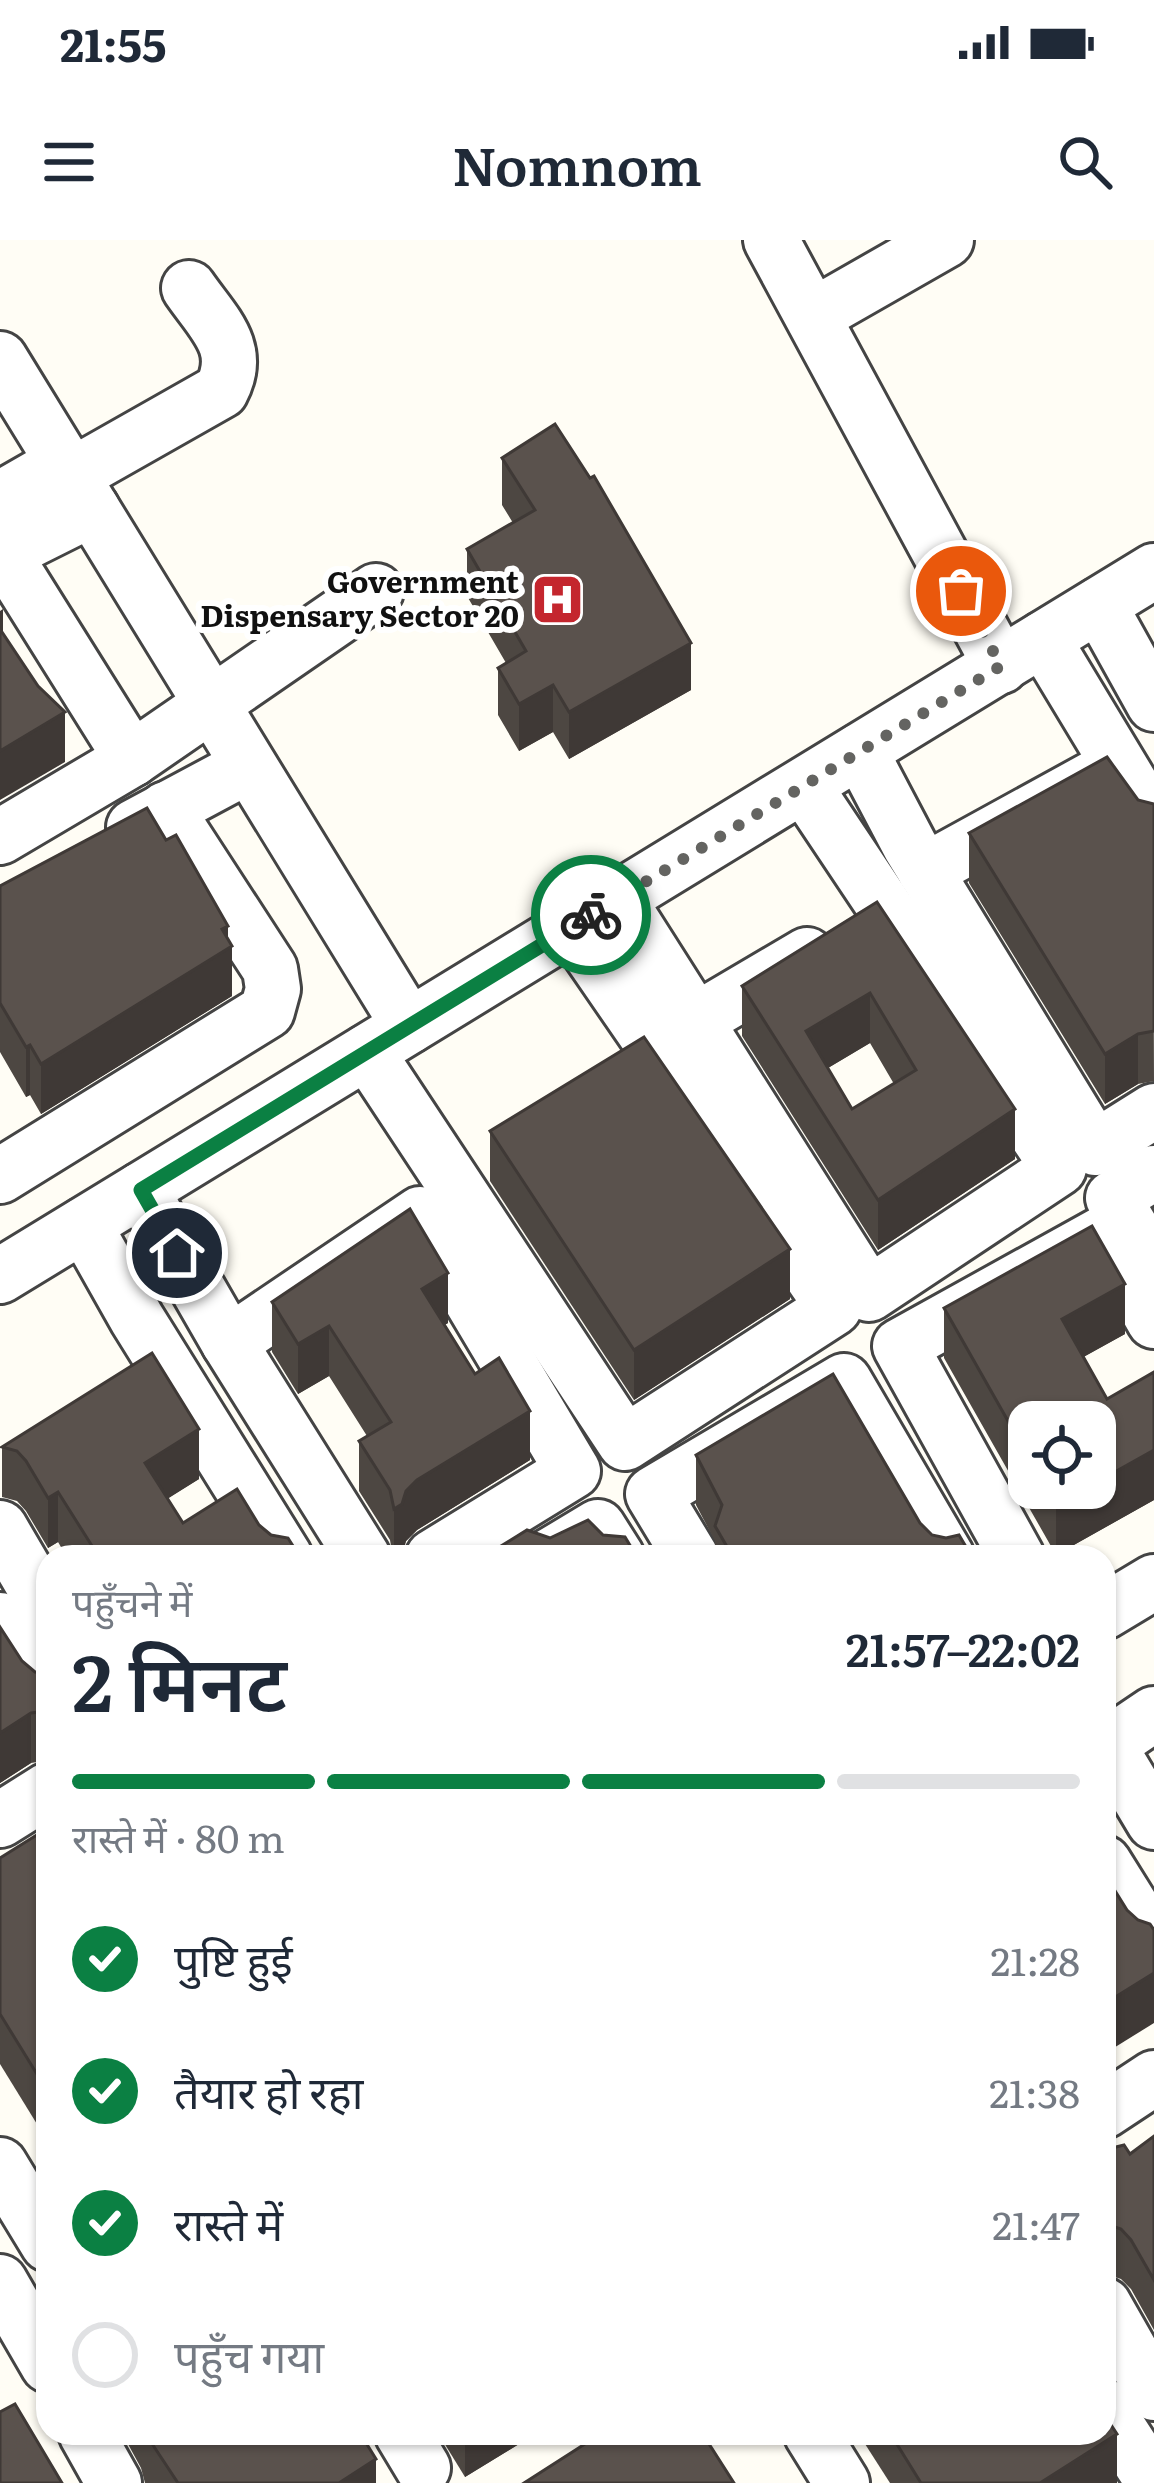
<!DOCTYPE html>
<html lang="hi">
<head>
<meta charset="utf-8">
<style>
  :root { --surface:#fff; --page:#f6f6f7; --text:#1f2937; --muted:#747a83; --line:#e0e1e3; --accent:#0b8043 }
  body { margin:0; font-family:Literata,"Noto Sans Devanagari",serif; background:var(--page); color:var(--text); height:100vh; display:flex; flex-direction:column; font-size:45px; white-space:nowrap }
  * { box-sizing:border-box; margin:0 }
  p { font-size:39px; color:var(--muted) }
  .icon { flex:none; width:66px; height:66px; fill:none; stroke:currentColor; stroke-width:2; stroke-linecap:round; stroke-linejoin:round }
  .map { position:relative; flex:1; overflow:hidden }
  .drawer { position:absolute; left:36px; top:1305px; width:1080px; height:900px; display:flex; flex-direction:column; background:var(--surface); border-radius:36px; box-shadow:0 3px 9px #0004 }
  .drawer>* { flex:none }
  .tools { position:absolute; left:1008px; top:1161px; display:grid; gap:24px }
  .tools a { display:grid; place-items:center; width:108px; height:108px; border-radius:24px; background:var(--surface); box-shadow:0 3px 9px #0004; font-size:60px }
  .pin { position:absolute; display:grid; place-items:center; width:102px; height:102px; color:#fff; margin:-51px; border:6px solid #fff; border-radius:50%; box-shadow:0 3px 12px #0007 }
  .courier { position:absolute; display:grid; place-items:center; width:120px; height:120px; margin:-60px; border:9px solid #0b8043; border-radius:50%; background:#fff; color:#222; box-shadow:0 3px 15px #0007 }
  .head em { font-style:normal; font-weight:600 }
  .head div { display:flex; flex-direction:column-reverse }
  .head { display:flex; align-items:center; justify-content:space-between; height:204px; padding:0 36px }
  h1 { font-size:78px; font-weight:600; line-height:90px }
  .bar { display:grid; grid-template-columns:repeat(4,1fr); gap:18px 12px; align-content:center; height:144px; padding:0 36px }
  .bar i { height:15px; border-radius:9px; background:var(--line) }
  .bar .selected { background:var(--accent) }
  .bar p { grid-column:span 4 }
  ol { padding:0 36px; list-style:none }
  li { display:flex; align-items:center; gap:36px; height:132px }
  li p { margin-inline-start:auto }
  li .icon { padding:12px; border-radius:50%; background:var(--accent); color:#fff; stroke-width:4 }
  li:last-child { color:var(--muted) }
  li i { width:66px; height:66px; border:6px solid var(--line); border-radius:50% }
  .status { display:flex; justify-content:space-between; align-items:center; height:84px; padding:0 60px; background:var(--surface); direction:ltr }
  .status svg { height:33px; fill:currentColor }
  header { display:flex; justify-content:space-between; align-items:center; height:156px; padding:0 36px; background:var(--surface); font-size:54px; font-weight:600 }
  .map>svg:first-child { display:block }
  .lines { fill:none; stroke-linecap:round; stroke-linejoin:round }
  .minor-casing { stroke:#444; stroke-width:60 }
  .minor { stroke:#fff; stroke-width:54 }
  .wall { fill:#4d4742; fill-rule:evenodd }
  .shaded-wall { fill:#3f3936 }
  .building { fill:#5a524d; stroke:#3f3936; stroke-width:3; fill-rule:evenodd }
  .done { stroke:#646461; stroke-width:12; stroke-dasharray:0 21.6 }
  .route { stroke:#0b8043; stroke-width:15 }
  .labels { text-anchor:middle; stroke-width:12; stroke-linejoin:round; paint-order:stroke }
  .poi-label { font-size:30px; font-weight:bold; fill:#111; stroke:#fff; text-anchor:end }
</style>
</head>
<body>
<div class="status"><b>21:55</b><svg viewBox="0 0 49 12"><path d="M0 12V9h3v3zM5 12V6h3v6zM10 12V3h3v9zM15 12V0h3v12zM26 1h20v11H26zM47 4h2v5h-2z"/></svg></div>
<header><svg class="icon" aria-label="menu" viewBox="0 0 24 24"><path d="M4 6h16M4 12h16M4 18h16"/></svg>Nomnom<svg class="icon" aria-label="search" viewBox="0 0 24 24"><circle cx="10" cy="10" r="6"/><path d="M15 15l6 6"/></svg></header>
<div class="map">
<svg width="1154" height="2243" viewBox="0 0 1154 2243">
  <rect width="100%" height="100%" fill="#fffdf5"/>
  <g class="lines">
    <defs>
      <g id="minor">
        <path d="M771,0L1001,426"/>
        <path d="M813,76L946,0"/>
        <path d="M0,119L409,786"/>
        <path d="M71,236L221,151C244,108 213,83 189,48"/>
        <path d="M0,259L63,223"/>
        <path d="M3,313L132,519"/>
        <path d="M0,315L92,269"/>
        <path d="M1099,365L1154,464"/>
        <path d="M1043,399L1154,583"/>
        <path d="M860,511L910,606L1095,908L1154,871"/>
        <path d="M134,587L248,526"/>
        <path d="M0,597L132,519L376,351"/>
        <path d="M925,631L1118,525"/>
        <path d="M618,659L869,1054L1059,928L804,546"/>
        <path d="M695,781L807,715"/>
        <path d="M367,812L625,1203L834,1068L572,687"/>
        <path d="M0,936L267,771L273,749L270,729L166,569"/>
        <path d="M141,950L229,1103L363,1317"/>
        <path d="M84,985L137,1079L285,1317"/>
        <path d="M1149,1018L1113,958L1154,933"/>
        <path d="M0,1036L1154,331"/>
        <path d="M229,1103L420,974L573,1231L433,1317"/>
        <path d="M0,1288L48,1370"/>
        <path d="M548,1317L598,1287L617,1317"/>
        <path d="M691,1317L653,1254L844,1141L947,1317"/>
        <path d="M1017,1317L900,1106L1104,993L1154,1081"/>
        <path d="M1104,1372L1154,1342"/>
        <path d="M0,1380L48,1453"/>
        <path d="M1154,1474L1108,1505L1154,1582"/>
        <path d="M0,1580L48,1550"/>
        <path d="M1104,1623L1154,1703"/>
        <path d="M1104,1871L1154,1838"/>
        <path d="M0,1925L48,2004"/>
        <path d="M0,2042L48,2125"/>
        <path d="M1104,2065L1154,2153"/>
        <path d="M1104,2166L1154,2243"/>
        <path d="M86,2193L114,2243"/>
        <path d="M402,2193L423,2228"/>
        <path d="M811,2193L842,2243"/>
      </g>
    </defs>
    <use href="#minor" class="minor-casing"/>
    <use href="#minor" class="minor"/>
  </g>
  <g class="wall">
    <path d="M502,218L691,450L569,519L553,492L519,511L498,475V428L506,423L467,356V309L513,283L502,265Z"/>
    <path d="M1138,560L1153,564L1154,841L1138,844L1105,864L969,643V593Z"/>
    <path d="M166,600L228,699L232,756L41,874L30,855L26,857L0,812V646Z"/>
    <path d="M877,662L1015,919L878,1010L742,796V746ZM870,803L894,844L852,869L828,828Z"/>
    <path d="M490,891L790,1059L634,1160L490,941Z"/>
    <path d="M272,1062L448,1083L444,1085L530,1220L417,1290L406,1301L402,1314L393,1317L390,1300L359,1251V1201L367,1196L329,1136L298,1154L272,1112Z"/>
    <path d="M944,1068L1125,1094L1083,1117L1107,1159L1154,1132V1260L1056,1315L944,1118ZM1029,1182L1095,1248H1029Z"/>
    <path d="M2,1207L199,1239L168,1258L183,1283L259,1285L300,1317H67L58,1302L48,1308L26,1271L17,1261L2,1257Z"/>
    <path d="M696,1215L920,1283L932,1295L972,1317H715V1301L696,1265Z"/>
    <path d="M0,1387L22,1421L35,1432L48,1433V1520L31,1523L0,1543Z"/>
    <path d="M48,1588V1902L0,1824V1618Z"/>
    <path d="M1154,1896V2090L1131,2049L1121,2039L1106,2034L1104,2031V1910L1130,1914Z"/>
    <path d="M122,2193H360L376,2243H145L141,2228Z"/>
    <path d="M438,2193H537L465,2237Z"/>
    <path d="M858,2193H1104L1117,2243H890Z"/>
  </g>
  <g class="shaded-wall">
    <path d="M3,369V419L0,421V371Z"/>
    <path d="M691,403V450L569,519V472Z"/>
    <path d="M553,445V492L519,511V464Z"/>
    <path d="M65,472V522L0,560V511Z"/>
    <path d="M228,686V708L232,706V756L41,874V824Z"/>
    <path d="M870,753V803L806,841V791Z"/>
    <path d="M1138,794V844L1105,864V814Z"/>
    <path d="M30,805V855L26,857V807Z"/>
    <path d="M1015,869V919L878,1010V960Z"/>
    <path d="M790,1009V1059L634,1160V1110Z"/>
    <path d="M448,1033V1083L422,1099V1049Z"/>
    <path d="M1125,1044V1094L1062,1129V1079Z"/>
    <path d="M329,1086V1136L298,1154V1104Z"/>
    <path d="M530,1171V1220L417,1290L406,1301L402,1314L394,1317V1269L406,1251L417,1240Z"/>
    <path d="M199,1189V1239L145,1273V1223Z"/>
    <path d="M1154,1210V1260L1056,1315V1265L1086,1248H1095V1243Z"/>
    <path d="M58,1252V1302L48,1308V1258Z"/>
    <path d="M31,1473V1523L0,1543V1493Z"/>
    <path d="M1154,1733V1783L1104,1814V1764Z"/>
    <path d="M465,2193H537L465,2237Z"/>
    <path d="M1117,2194V2243H1040Z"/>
    <path d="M376,2219V2243H339Z"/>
  </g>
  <g class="building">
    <path d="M555,184L590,238L594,236L691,403L569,472L553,445L519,464L498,428L526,411L467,309L535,270L502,218Z"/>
    <path d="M0,389L38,446L65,472L0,511Z"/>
    <path d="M1107,517L1138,560L1154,564V791L1138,794L1105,814L969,593Z"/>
    <path d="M147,568L166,600L176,595L228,686L222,689L232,706L41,824L30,805L26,807L0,763V646Z"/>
    <path d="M877,662L1015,869L878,960L742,746ZM870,753L916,830L852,869L806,791Z"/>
    <path d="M644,797L790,1009L634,1110L490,891Z"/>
    <path d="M410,969L448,1033L422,1049L475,1134L499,1118L530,1171L417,1240L406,1251L402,1264L394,1269L390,1250L359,1201L391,1182L329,1086L298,1104L272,1062Z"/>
    <path d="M1092,986L1125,1044L1062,1079L1107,1159L1154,1132V1210L1095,1243V1182H1029V1218L944,1068Z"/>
    <path d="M152,1113L199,1189L145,1223L183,1283L237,1249L259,1285L271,1295L288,1298L300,1317H99L58,1252L48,1258L26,1221L17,1211L2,1207Z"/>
    <path d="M833,1134L920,1283L932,1295L946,1298L959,1295L972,1317H733L715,1286L722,1265L696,1215Z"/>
    <path d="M1046,1248H1086L1056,1265Z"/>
    <path d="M588,1280L603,1295L625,1297L637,1317H483L527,1290L550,1298Z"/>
    <path d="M0,1387L22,1421L35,1432L48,1433V1471L31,1473L0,1493Z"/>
    <path d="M48,1588V1852L0,1774V1618Z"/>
    <path d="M1104,1633L1127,1670L1138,1680L1150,1684L1154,1690V1733L1104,1764Z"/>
    <path d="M1154,1896V2040L1131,2000L1121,1989L1106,1984L1104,1981V1910L1124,1905L1130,1914Z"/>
    <path d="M15,2164L62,2243H0V2172Z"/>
    <path d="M1104,2174L1117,2194L1040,2243H921L890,2193H1104Z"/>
    <path d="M145,2193H360L376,2219L339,2243H178Z"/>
    <path d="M602,2193H702L734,2243H524Z"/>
  </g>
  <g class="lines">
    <path class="done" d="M591,675L1001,426L961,351"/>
    <path class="route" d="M177,1013L141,950L591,675"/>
  </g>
  <defs>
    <symbol id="hospital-square" viewBox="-11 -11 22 22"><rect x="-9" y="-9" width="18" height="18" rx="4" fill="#c4262e" stroke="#fff"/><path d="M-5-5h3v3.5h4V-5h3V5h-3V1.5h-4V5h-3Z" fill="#fff"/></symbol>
  </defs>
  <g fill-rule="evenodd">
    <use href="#hospital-square" x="528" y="330" width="59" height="59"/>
  </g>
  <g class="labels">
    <g class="poi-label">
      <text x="519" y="353">Government<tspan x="519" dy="34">Dispensary Sector 20</tspan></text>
    </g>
  </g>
</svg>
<div class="tools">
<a><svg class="icon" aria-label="locate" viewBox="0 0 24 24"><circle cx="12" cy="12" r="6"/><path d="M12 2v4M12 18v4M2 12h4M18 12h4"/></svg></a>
</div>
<div class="pin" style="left:961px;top:351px;background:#ea580c"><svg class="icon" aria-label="bag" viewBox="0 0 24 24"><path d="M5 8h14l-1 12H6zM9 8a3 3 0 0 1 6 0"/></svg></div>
<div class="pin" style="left:177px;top:1013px;background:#1f2937"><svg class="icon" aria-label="home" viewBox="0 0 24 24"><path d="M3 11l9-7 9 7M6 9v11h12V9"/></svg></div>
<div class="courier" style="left:591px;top:675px"><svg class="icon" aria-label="bike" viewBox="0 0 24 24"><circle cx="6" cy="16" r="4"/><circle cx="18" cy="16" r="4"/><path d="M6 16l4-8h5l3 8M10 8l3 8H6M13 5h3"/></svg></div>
<section class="drawer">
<div class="head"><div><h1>2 मिनट</h1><p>पहुँचने में</p></div><em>21:57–22:02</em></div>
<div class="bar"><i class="selected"></i><i class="selected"></i><i class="selected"></i><i></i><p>रास्ते में · 80 m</p></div>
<ol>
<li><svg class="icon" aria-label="check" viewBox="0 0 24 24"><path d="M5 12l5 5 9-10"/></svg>पुष्टि हुई<p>21:28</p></li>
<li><svg class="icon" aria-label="check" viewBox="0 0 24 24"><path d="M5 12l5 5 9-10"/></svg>तैयार हो रहा<p>21:38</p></li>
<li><svg class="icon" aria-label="check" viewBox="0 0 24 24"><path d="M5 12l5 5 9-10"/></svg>रास्ते में<p>21:47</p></li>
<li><i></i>पहुँच गया</li>
</ol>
</section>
</div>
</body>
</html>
